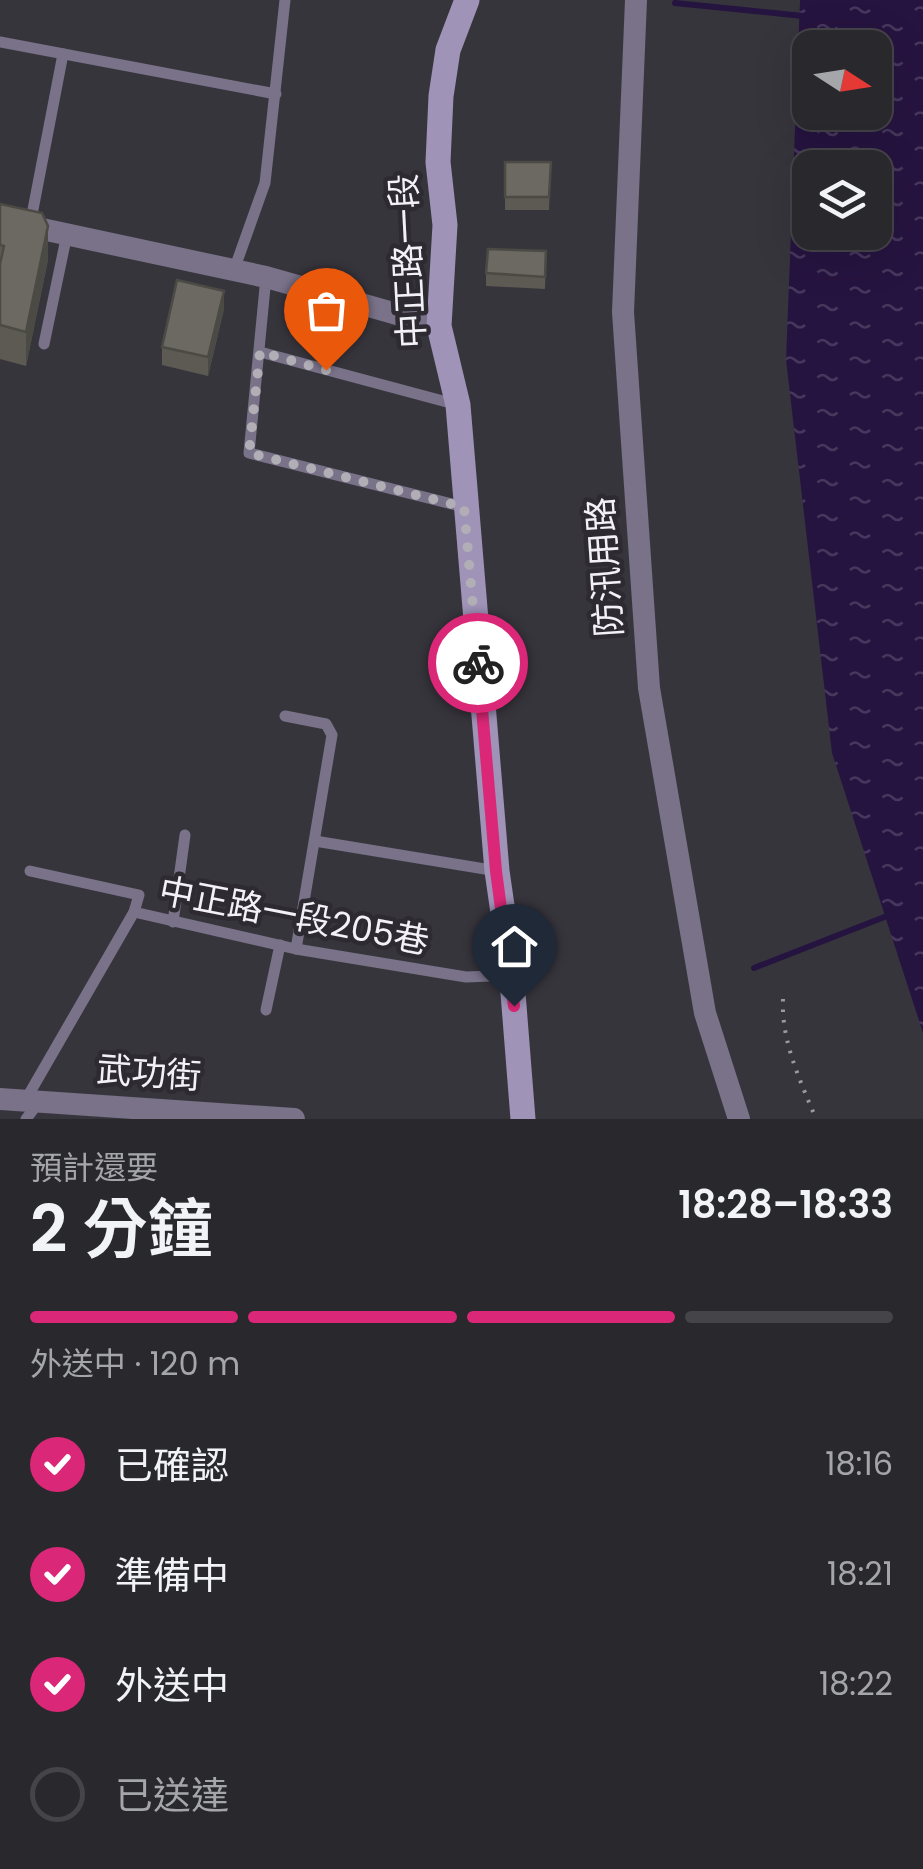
<!DOCTYPE html>
<html lang="zh-TW">
<head>
<meta charset="utf-8">
<style>
  :root { --surface:#29282d; --page:#313035; --text:#f1f3f6; --muted:#a5a6aa; --line:#454449; --accent:#db2777 }
  body { margin:0; font-family:Poppins,"Noto Sans TC",sans-serif; background:var(--page); color:var(--text); height:100vh; display:flex; flex-direction:column; font-size:38px; white-space:nowrap }
  * { box-sizing:border-box; margin:0 }
  p { font-size:32px; color:var(--muted) }
  .icon { flex:none; width:55px; height:55px; fill:none; stroke:currentColor; stroke-width:2; stroke-linecap:round; stroke-linejoin:round }
  .map { position:relative; height:1119px; overflow:hidden }
  .details { display:flex; flex-direction:column; background:var(--surface); flex:1 }
  .details>* { flex:none }
  .needle { width:65px; rotate:102deg }
  .fabs { position:absolute; left:792px; top:30px; display:grid; gap:20px }
  .fabs a { display:grid; place-items:center; width:100px; height:100px; border-radius:20px; background:var(--surface); box-shadow:0 10px 40px #0002,0 0 0 2px var(--line); font-size:50px }
  .pin { position:absolute; display:grid; place-items:center; width:85px; height:85px; color:#fff; margin:-102px -42px; border-radius:50% 50% 50% 0; rotate:-45deg; box-shadow:0 0 10px #0007 }
  .pin .icon { rotate:45deg }
  .courier { position:absolute; display:grid; place-items:center; width:100px; height:100px; margin:-50px; border:8px solid #db2777; border-radius:50%; background:#fff; color:#222; box-shadow:0 2px 12px #0007 }
  .overview em { font-style:normal; font-weight:600 }
  .overview div { display:flex; flex-direction:column-reverse }
  .overview { display:flex; align-items:center; justify-content:space-between; height:170px; padding:0 30px }
  h1 { font-size:65px; font-weight:600; line-height:75px }
  .bar { display:grid; grid-template-columns:repeat(4,1fr); gap:15px 10px; align-content:center; height:120px; padding:0 30px }
  .bar i { height:12px; border-radius:8px; background:var(--line) }
  .bar .selected { background:var(--accent) }
  .bar p { grid-column:span 4 }
  ol { padding:0 30px; list-style:none }
  li { display:flex; align-items:center; gap:30px; height:110px }
  li p { margin-inline-start:auto }
  li .icon { padding:10px; border-radius:50%; background:var(--accent); color:#fff; stroke-width:4 }
  li:last-child { color:var(--muted) }
  li i { width:55px; height:55px; border:5px solid var(--line); border-radius:50% }
  .map>svg:first-child { display:block }
  .water { fill:url(#water-ripples); fill-rule:evenodd }
  .lines { fill:none; stroke-linecap:round; stroke-linejoin:round }
  .stream { stroke:#261440; stroke-width:6 }
  .path { stroke:#9c9aa0; stroke-width:4; stroke-dasharray:2.5 8; stroke-linecap:butt }
  .lane { stroke:#797289; stroke-width:11 }
  .street { stroke:#797289; stroke-width:22 }
  .secondary { stroke:#9f93b8; stroke-width:25 }
  .wall { fill:#5c5a53 }
  .shaded-wall { fill:#4b4a44 }
  .building { fill:#6b6961; stroke:#4b4a44; stroke-width:2.5 }
  .done { stroke:#b1afb5; stroke-width:10; stroke-dasharray:0 18 }
  .route { stroke:#db2777; stroke-width:12 }
  .labels { text-anchor:middle; stroke-width:9; stroke-linejoin:round; paint-order:stroke }
  .street-label { font-size:35px; fill:#f2f1f6; stroke:#2d2b31 }
</style>
</head>
<body>
<div class="map">
<svg width="923" height="1119" viewBox="0 0 923 1119">
  <defs>
    <pattern id="water-ripples" width="26" height="14" patternUnits="userSpaceOnUse" patternTransform="scale(2.5)"><rect width="26" height="14" fill="#261440"/><path d="M2 4q2-2 4 0t4 0M15 11q2-2 4 0t4 0" fill="none" stroke="#46375c"/></pattern>
  </defs>
  <rect width="100%" height="100%" fill="#37353c"/>
  <path class="water" d="M800,0H923V1033L832,753L786,360ZM810,48H875V112H810ZM810,168H875V232H810Z"/>
  <g class="lines">
    <g class="stream">
      <path d="M675,3L803,16"/>
      <path d="M754,968L892,914"/>
    </g>
    <path class="path" d="M783,999C781,1041 800,1080 816,1119"/>
    <g class="lane">
      <path d="M0,42L276,94"/>
      <path d="M30,225L63,54"/>
      <path d="M234,270L265,183L285,0"/>
      <path d="M266,277L249,453L464,507"/>
      <path d="M44,344L67,234"/>
      <path d="M260,352L458,405"/>
      <path d="M285,716L326,724L332,735L296,949"/>
      <path d="M315,841L497,871"/>
      <path d="M30,871L139,895L134,912L296,949L466,977L491,976L511,968"/>
      <path d="M173,922L185,835"/>
      <path d="M266,1010L280,945"/>
      <path d="M25,1101L134,912"/>
      <path d="M26,1119L39,1102"/>
    </g>
    <g class="street">
      <path d="M636,0L623,312L649,688L705,1013L739,1119"/>
      <path d="M0,220L266,277L439,326"/>
      <path d="M0,1099L294,1119"/>
    </g>
    <path class="secondary" d="M467,0L448,50L441,96L438,162L445,225L439,326L458,405L497,871L511,968L523,1119"/>
  </g>
  <g class="wall">
    <path d="M505,162H551L549,210H505Z"/>
    <path d="M0,204L48,260L26,366L0,359Z"/>
    <path d="M546,251L545,289L486,286V273Z"/>
    <path d="M224,309L208,376L162,365V347Z"/>
  </g>
  <g class="shaded-wall">
    <path d="M48,226V260L26,366V332Z"/>
    <path d="M224,291V309L208,376V357Z"/>
  </g>
  <g class="building">
    <path d="M505,162H551L549,197H505Z"/>
    <path d="M0,204L42,213L48,226L26,332L0,325V264L4,246L0,245Z"/>
    <path d="M488,249L546,251L545,277L486,273Z"/>
    <path d="M177,280L224,291L208,357L162,347Z"/>
  </g>
  <g class="lines">
    <path class="done" d="M326,370L260,352L249,453L464,507L478,663"/>
    <path class="route" d="M478,663L496,871L514,1006"/>
  </g>
  <g class="labels">
    <g class="street-label">
      <text transform="translate(408 261) rotate(-93)" y="12">中正路一段</text>
      <text transform="translate(605 567) rotate(-94)" y="12">防汛用路</text>
      <text transform="translate(294 916) rotate(11)" y="12">中正路一段205巷</text>
      <text transform="translate(149 1073) rotate(4)" y="12">武功街</text>
    </g>
  </g>
</svg>
<div class="fabs">
<a><svg class="needle" viewBox="-14 -14 28 28"><path d="M0-13l5 13h-10z" fill="#e53935"/><path d="M0 13l5-13h-10z" fill="#a5a6aa"/></svg></a>
<a><svg class="icon" aria-label="layers" viewBox="0 0 24 24"><path d="M12 4l9 5-9 5-9-5zM3 14l9 5 9-5"/></svg></a>
</div>
<div class="pin" style="left:326px;top:370px;background:#ea580c"><svg class="icon" aria-label="bag" viewBox="0 0 24 24"><path d="M5 8h14l-1 12H6zM9 8a3 3 0 0 1 6 0"/></svg></div>
<div class="pin" style="left:514px;top:1006px;background:#1f2937"><svg class="icon" aria-label="home" viewBox="0 0 24 24"><path d="M3 11l9-7 9 7M6 9v11h12V9"/></svg></div>
<div class="courier" style="left:478px;top:663px"><svg class="icon" aria-label="bike" viewBox="0 0 24 24"><circle cx="6" cy="16" r="4"/><circle cx="18" cy="16" r="4"/><path d="M6 16l4-8h5l3 8M10 8l3 8H6M13 5h3"/></svg></div>
</div>
<section class="details">
<div class="overview"><div><h1>2 分鐘</h1><p>預計還要</p></div><em>18:28–18:33</em></div>
<div class="bar"><i class="selected"></i><i class="selected"></i><i class="selected"></i><i></i><p>外送中 · 120 m</p></div>
<ol>
<li><svg class="icon" aria-label="check" viewBox="0 0 24 24"><path d="M5 12l5 5 9-10"/></svg>已確認<p>18:16</p></li>
<li><svg class="icon" aria-label="check" viewBox="0 0 24 24"><path d="M5 12l5 5 9-10"/></svg>準備中<p>18:21</p></li>
<li><svg class="icon" aria-label="check" viewBox="0 0 24 24"><path d="M5 12l5 5 9-10"/></svg>外送中<p>18:22</p></li>
<li><i></i>已送達</li>
</ol>
</section>
</body>
</html>
